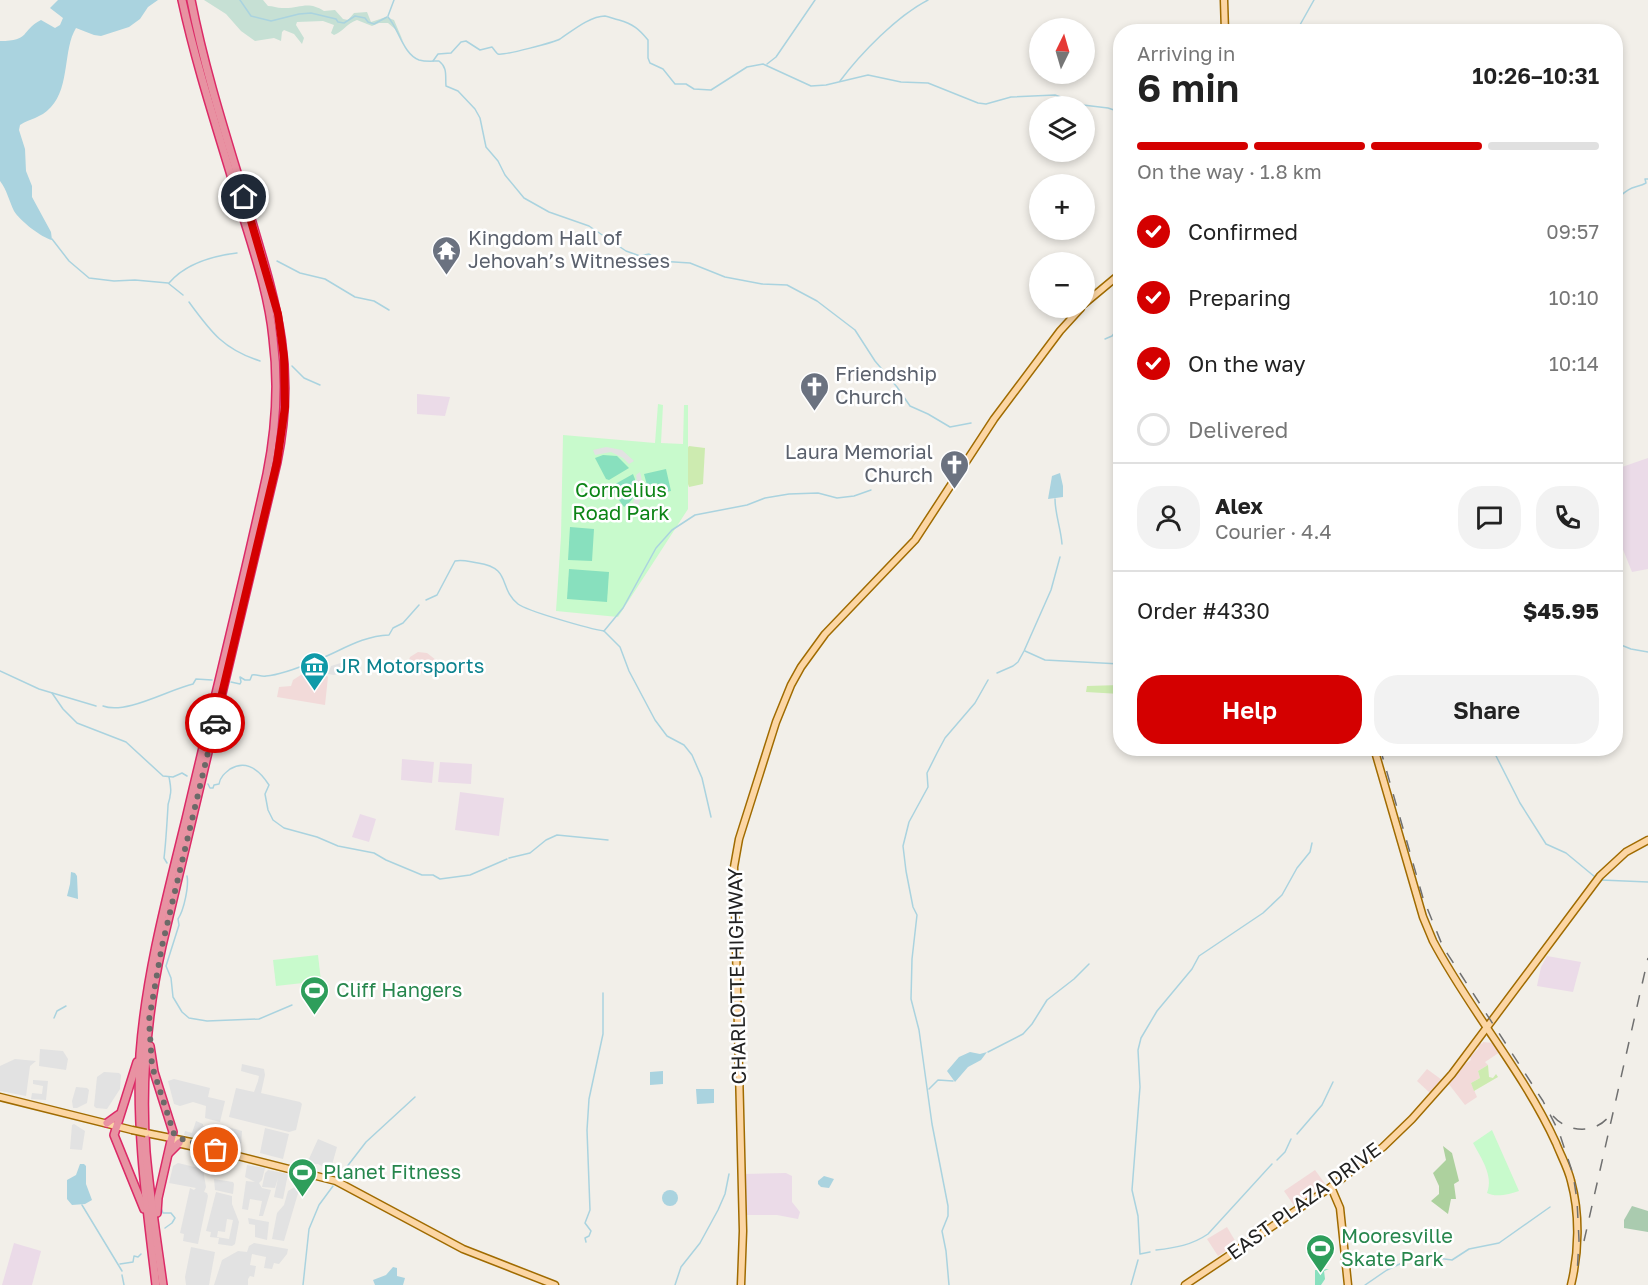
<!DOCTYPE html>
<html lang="en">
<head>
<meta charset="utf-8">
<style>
  :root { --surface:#fff; --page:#f2f2f2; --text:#222; --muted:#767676; --line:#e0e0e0; --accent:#d40000 }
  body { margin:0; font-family:"Golos Text",sans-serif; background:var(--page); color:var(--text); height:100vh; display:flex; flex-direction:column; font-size:22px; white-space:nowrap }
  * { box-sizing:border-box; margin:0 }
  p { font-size:20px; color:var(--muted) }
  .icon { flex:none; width:33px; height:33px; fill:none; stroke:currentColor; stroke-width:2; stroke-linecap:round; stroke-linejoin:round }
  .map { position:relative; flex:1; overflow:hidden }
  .sheet { position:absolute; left:1113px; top:24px; width:510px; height:732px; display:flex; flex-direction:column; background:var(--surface); border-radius:24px; box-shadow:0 3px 9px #0003 }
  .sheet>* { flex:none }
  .needle { width:39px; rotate:5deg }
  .fabs { position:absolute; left:1029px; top:18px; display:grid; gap:12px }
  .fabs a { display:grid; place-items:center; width:66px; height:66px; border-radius:50%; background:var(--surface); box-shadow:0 3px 9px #0003; font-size:30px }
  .pin { position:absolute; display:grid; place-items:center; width:51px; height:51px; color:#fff; margin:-26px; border:3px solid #fff; border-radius:50%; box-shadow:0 2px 6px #0007 }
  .courier { position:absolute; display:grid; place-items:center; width:60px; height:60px; margin:-30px; border:4px solid #d40000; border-radius:50%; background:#fff; color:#222; box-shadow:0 2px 8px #0007 }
  .head em { font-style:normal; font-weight:600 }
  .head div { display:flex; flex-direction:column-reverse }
  .head { display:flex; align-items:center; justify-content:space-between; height:102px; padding:0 24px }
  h1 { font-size:39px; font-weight:600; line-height:45px }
  .bar { display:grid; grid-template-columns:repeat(4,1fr); gap:9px 6px; align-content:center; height:72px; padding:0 24px }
  .bar i { height:8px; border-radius:4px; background:var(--line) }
  .bar .on { background:var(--accent) }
  .bar p { grid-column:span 4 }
  .line { display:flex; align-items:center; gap:15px; padding:0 24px; border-top:2px solid var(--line) }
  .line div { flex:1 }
  .round { display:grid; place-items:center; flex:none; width:63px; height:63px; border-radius:24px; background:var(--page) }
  ol { padding:0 24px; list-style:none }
  li { display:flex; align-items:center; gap:18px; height:66px }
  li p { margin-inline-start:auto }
  li .icon { padding:6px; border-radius:50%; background:var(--accent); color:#fff; stroke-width:4 }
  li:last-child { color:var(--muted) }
  li i { width:33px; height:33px; border:3px solid var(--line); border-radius:50% }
  .button { display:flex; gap:12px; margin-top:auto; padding:12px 24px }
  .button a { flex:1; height:69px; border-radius:24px; background:var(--accent); color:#fff; font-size:24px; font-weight:600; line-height:69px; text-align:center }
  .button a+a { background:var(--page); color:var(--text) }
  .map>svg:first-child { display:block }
  .commercial { fill:#f2dad9 }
  .industrial { fill:#ebdbe8 }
  .construction { fill:#c7c7b4 }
  .grass { fill:#cdebb0 }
  .forest { fill:#add19e }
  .wetland { fill:#c6e0d4 }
  .cemetery { fill:#aacbaf }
  .park { fill:#c8facc }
  .pitch { fill:#88e0be }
  .parking { fill:#e2e2e2; fill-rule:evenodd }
  .water { fill:#aad3df }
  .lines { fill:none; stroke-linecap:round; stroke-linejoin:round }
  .stream { stroke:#aad3df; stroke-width:1.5 }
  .major-casing { stroke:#a06b00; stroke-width:9 }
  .highway-casing { stroke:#dc2a67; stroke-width:10 }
  .major { stroke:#fcd6a4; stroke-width:6 }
  .highway { stroke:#e892a2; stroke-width:7 }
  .rail { stroke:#707070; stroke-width:1.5; stroke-dasharray:12 12; stroke-linecap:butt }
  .major-bridge-casing { stroke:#a06b00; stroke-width:9; stroke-linecap:butt }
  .major-bridge { stroke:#fcd6a4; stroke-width:6 }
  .done { stroke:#6b6a68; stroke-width:6; stroke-dasharray:0 10.8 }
  .route { stroke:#d40000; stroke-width:8 }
  .labels { text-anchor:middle; stroke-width:5; stroke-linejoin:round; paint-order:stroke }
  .worship-label { font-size:20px; fill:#5b616d; stroke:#fff; text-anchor:start }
  .park-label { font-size:20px; fill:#0c8416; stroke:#fff }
  .culture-label { font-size:20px; fill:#0d838f; stroke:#fff; text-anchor:start }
  .street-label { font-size:20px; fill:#222; stroke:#fff }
  .leisure-label { font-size:20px; fill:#27864d; stroke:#fff; text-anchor:start }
</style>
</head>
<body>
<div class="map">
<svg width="1648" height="1285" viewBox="0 0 1648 1285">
  <rect width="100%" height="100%" fill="#f2efe9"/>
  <g class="commercial">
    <path d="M418,652L427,653L436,660L424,672L419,674L414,673L407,665L410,657Z"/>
    <path d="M321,670L328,677L325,705L277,697L279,687L291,686L293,680L307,671Z"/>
    <path d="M1479,1042L1482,1044L1483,1042L1493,1043L1500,1052L1485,1062L1488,1065L1478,1071L1480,1078L1471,1083L1477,1097L1465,1105L1448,1083L1462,1066L1471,1060L1470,1057L1479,1048L1477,1046Z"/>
    <path d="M1427,1069L1442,1080L1430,1093L1417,1081Z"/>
    <path d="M1315,1170L1326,1185L1295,1207L1284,1191Z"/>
    <path d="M1227,1227L1237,1244L1218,1256L1207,1239Z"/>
  </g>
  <g class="industrial">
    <path d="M417,394L450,397L445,416L417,414Z"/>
    <path d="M1648,458V569L1632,572L1616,532V491L1619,468Z"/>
    <path d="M402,759L434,762L432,783L401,780Z"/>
    <path d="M440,762L472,764L471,784L438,782Z"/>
    <path d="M460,792L504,798L499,836L455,830Z"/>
    <path d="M360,814L376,819L369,842L352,837Z"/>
    <path d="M1547,956L1581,962L1573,992L1537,986L1541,967Z"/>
    <path d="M786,1173L792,1176V1202L800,1212L798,1219L777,1215H746L744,1174Z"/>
    <path d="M14,1243L41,1251L32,1285H2Z"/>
  </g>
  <path class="construction" d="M199,1130L217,1134L214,1145L196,1140Z"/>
  <g class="grass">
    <path d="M689,446L705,448L703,484L689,487L686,478L687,449Z"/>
    <path d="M1120,685V694L1086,692L1087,686Z"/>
    <path d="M1488,1065L1489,1077L1493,1078L1496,1074L1498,1077L1474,1091L1471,1083L1480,1078L1478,1071Z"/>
  </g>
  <path class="forest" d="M1443,1146L1452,1153L1459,1181L1454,1184L1456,1199H1451L1448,1214L1431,1201L1439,1194V1186L1433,1173L1446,1160Z"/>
  <path class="wetland" d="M204,0H263L268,6C273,6 277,8 282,8C300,9 307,0 324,11L335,10L343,19L348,20L354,13L367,12L371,22L386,17L394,20L403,41L395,29L388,23H379L372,26L357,20C347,23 343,32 334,35L331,33L334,25L323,21L297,22L296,25L304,38L302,44L294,34L284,30L282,32L281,41L274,38L255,41L241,31L226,14Z"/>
  <path class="cemetery" d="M1632,1206L1648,1211V1232L1624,1228V1220Z"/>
  <g class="park">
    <path d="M658,404L663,405L661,443L683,444L684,405H688V509L618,617L556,611L561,536L563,435L655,443Z"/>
    <path d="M318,955L321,981L276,986L273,960Z"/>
    <path d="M1492,1130L1519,1191C1510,1194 1496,1198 1487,1193C1494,1176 1481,1158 1473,1143Z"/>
  </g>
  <g class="pitch">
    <path d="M603,455L617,456L629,468L609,480L606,479L595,458Z"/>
    <path d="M666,469L671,491L660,493L657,483L647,485L644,474Z"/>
    <path d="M633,474C639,487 636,499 624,507L610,487Z"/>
    <path d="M570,527L594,529L592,561L568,560Z"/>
    <path d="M569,569L609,572L607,602L567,599Z"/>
    <path d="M1329,1269L1324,1271L1325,1279L1321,1285H1315V1270Z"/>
  </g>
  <g class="parking">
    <path d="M606,447L622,450L634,461L629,464L623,458L611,452L595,455L593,450Z"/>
    <path d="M640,472L644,490L638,506L633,503L638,489L636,475Z"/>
    <path d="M344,662L346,664L344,672L334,675L328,674L331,666Z"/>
    <path d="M40,1049L63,1051L68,1059L66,1070L39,1066Z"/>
    <path d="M15,1059L36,1061L30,1066L26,1096L0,1091V1066Z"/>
    <path d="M242,1064L264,1069L265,1075L261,1093L300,1102L302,1104L296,1130L289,1132L229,1117L236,1088L254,1092L258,1081L259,1076L241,1071Z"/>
    <path d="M104,1072L119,1073L121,1075L120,1089L107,1109L96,1108L94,1106L97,1077Z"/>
    <path d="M174,1079L210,1088L208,1097L225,1101L220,1122L205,1118L206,1106L193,1102L180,1106L174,1104L168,1081Z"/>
    <path d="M33,1080L48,1081L46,1100L31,1099L32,1093L42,1094L43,1086L33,1084Z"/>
    <path d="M76,1087L87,1088L89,1090L87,1103L77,1108H73L72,1101Z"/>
    <path d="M196,1121L203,1124V1126L218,1127L217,1134L199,1130L197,1138L184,1135L185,1131L192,1133Z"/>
    <path d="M74,1124L85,1131L82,1150L70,1149L72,1125Z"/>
    <path d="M228,1127L242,1131L241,1148L238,1150L224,1146Z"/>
    <path d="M265,1128L289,1134L283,1159L260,1153Z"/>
    <path d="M318,1139L337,1147L332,1165H330L328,1169L318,1164H311L308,1161Z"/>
    <path d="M213,1158L226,1161L222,1174L213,1175L211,1171Z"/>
    <path d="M178,1163L203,1169L206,1187L204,1192L207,1193L208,1196L198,1244L183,1241L184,1234L180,1233L190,1188L194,1190L196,1188L169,1183L173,1166Z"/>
    <path d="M247,1165L265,1168L262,1180L259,1183L262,1188L271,1190L263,1216H259L262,1201L250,1199L248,1210L242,1209L246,1181L255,1182L245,1177Z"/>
    <path d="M268,1170L288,1174L283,1199L274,1197L278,1178L275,1188L262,1187L265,1173Z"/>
    <path d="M214,1179L233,1182L234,1184L233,1194L215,1190Z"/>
    <path d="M298,1185L309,1187V1191L299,1190L284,1241L272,1239L277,1213L284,1205L288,1191Z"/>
    <path d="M216,1192L232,1196V1204L239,1222L235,1244L232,1246L218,1244L219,1238L210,1237L211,1232L206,1231ZM227,1219L233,1220L229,1239L217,1237L218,1231L225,1232Z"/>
    <path d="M248,1218L269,1222L267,1240L255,1237V1225L249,1224Z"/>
    <path d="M254,1243L288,1249L287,1254L279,1264L274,1263L272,1269L264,1268L266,1257L252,1254L250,1265L256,1266L254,1277L250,1276L248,1279V1285H214L222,1260L238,1251L247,1252L249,1246Z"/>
    <path d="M191,1247L215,1252L209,1285H186L185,1277Z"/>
  </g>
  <g class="water">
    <path d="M58,0H158L148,7L140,19L129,27L101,36L94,35L76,28C63,49 70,87 51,107C40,119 30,118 20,125L19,130L25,149L26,171L32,186V197L51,232L52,240C42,238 19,220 14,211C9,201 7,190 0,181V41C31,41 20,31 41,20L55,28L60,25L63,18L50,8Z"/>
    <path d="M1060,473L1063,486V497L1048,499L1052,476Z"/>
    <path d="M71,872L75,873L77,876L78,899L67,896L70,884Z"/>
    <path d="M970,1052L980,1054L987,1052L981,1060L968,1067L955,1082L947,1071L959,1057Z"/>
    <path d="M663,1071V1084L650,1085V1072Z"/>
    <path d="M696,1089H714V1103L697,1104Z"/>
    <path d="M80,1164H84L86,1166V1184L92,1200L85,1204L72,1205L67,1199V1180L76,1175Z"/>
    <path d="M824,1176L834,1179L829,1188L821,1187L818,1184V1181Z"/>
    <circle cx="670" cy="1198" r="8"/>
    <path d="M393,1267L397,1268V1276L405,1278L403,1285H375L373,1280L386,1275Z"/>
  </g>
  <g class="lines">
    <g class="stream">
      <path d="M240,0L251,16L271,21L299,14L311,13L336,19L338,22L344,23L355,16L365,18L368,22L374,24L387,17"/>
      <path d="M388,16L394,0"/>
      <path d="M388,17C399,29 403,54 419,60C426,62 433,61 439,61C448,68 445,76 446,86L458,91L475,109L480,118L486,147L498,161L505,175L524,198L549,212L589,226L626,251L640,256L649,254L659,261L690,263L725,277L762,284L787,285L817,301L855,330L875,361L897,387L910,406L928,414L950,427L971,423"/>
      <path d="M1296,32L1314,0"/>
      <path d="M433,61L438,54L451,53L461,42L466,41L480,50L492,47C493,48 497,54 498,54C503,56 555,42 560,39C572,31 590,16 605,16C610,17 614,19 619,20C633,24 639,29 648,40V58L650,63L663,69L675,84H686L694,89L711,90L747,67L763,64L811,86L826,85L868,75L901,82L928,83L978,103L986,104L1011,97L1055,95L1083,105L1108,108L1120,112"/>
      <path d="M767,64L776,57L815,0"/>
      <path d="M840,81C861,53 897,16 928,0"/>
      <path d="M1616,200C1621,195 1625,191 1632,188C1637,186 1641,186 1646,183L1645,179H1648"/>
      <path d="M52,239L69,261L89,278L114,281L135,280L168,283L183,295"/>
      <path d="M277,261L300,273L325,279L355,297L374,301L389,310"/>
      <path d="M169,283C186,263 212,256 237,253"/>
      <path d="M189,302C211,332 223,349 260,361"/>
      <path d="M1105,339L1112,336L1120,326"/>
      <path d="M292,366L304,378L320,385"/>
      <path d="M1055,499C1055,514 1061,529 1062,544"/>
      <path d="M426,600L437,595L455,561C463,559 470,562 478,563C512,568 498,588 518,604C527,611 590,629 604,631"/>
      <path d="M604,631L623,608L656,548L672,530L695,515L747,505L765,498L789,494L818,493L837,498L854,496L871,490"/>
      <path d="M604,631L620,647L629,671L655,720L667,736L684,745L692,755L702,778L711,817"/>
      <path d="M1616,643L1631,649L1648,652"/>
      <path d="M1025,651L1045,660L1120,664"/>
      <path d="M0,671L39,689L96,706"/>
      <path d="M997,673L1013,666L1018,662L1024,651L1051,590L1060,557"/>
      <path d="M231,682L240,684L241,682L240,677L245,680H250L252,675C257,674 261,677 266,676C279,675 303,666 315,661C341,651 361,636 389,635L393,628L403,623L419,605"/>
      <path d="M52,693L63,709L77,723L126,742L163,776L173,777L182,773L187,776"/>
      <path d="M103,706C126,715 170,689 193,684L196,679L212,680"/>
      <path d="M1492,748L1520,803L1546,844L1566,853L1595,877"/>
      <path d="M208,784L210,788H213L214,785L219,784C220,777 225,773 230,769C247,759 260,771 269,785L265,794L268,810L273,820L284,828L317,837L338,846L374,853L386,860L422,875H433L440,879L470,875L507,859"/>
      <path d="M509,858L530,853L546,840L557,835L608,840"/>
      <path d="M167,863L164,858C166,841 167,823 168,806C168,802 170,800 170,796C172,790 170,783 169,777"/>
      <path d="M187,876C189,886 184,910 178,919L179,925L166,966L171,978L173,997L182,1012L189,1018L207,1021L259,1019L292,1005"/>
      <path d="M1601,880L1648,882"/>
      <path d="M54,1018L57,1011L66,1006"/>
      <path d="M988,1052L1023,1034L1032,1024L1047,1000L1074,979L1089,964"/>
      <path d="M929,1089L938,1080L953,1081"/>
      <path d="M1297,1134L1322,1105L1333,1082"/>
      <path d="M1277,1160L1285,1152L1291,1139"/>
      <path d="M339,1177L366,1142L415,1097"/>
      <path d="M82,1205L122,1271"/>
      <path d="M161,1208L163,1213H171L175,1218L172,1223L165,1228"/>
      <path d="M586,1242L585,1238L589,1236L591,1231L585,1223L590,1210L587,1130L589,1099L603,1034V993"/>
      <path d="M1156,1250C1175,1248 1192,1245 1208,1234L1272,1164"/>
      <path d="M1150,1252L1140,1254L1138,1216L1132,1190L1140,1087L1138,1050L1141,1038L1157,1011L1192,969L1199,956L1263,913L1282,895L1297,868L1310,852L1312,843"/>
      <path d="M120,1264L133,1262L134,1256L138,1257L141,1254"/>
      <path d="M122,1275L124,1285"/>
      <path d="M303,1285L309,1229L319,1205L333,1186"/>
      <path d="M675,1285L681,1267L700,1243L718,1210L725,1194L729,1174"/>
      <path d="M949,1285L946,1251L942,1231L948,1216V1206L932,1124L919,1030L911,999L912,959L917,915L913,907L906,871L903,846L909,822L928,787L927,773L937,753L945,738L975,703L988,680"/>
      <path d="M1131,1285L1138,1260"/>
      <path d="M1365,1285L1387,1270L1406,1261L1430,1257L1452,1260L1469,1249L1499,1243L1550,1207"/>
    </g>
    <defs>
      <g id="major">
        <path d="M1224,0L1225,32"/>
        <path d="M1084,304L1120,274"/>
        <path d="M1374,748L1423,917L1433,941C1470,1011 1523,1071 1556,1143C1561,1156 1568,1168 1571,1181C1580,1214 1579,1252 1571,1285"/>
        <path d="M0,1097L132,1130"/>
        <path d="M146,1133L196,1143L198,1146"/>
        <path d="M177,1143L195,1147L198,1146L336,1181L463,1249L555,1285"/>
        <path d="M1331,1187L1340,1208L1348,1285"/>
        <path d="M741,1285L743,1231L734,867L739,839L776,722L791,685L801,667L825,634L915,540L994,419L1060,331L1081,308"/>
        <path d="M1185,1285L1331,1187L1383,1147L1412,1119L1452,1074L1600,876L1626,852L1648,840"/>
      </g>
      <g id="highway">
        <path d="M150,1046L154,1072L173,1132L158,1198L157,1213"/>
        <path d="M137,1062L114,1135L144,1209"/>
        <path d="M107,1123L118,1115"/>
        <path d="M169,1153L179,1143"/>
        <path d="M156,1285C147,1208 136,1132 140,1054C146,974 167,896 186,819C213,704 242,589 267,474C276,429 279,384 273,338C269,297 256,258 244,219C223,146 198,74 182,0"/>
        <path d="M163,1285C157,1241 150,1197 146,1152C141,1083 147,1014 162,946L277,462C297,366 276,303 249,212C228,142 205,72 191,0"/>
      </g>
    </defs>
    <use href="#major" class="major-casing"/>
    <use href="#highway" class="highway-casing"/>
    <use href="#major" class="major"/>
    <use href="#highway" class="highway"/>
    <g class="rail">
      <path d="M1380,748L1423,898L1443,947L1543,1101L1559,1132L1573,1174L1577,1200L1579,1240L1577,1275"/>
      <path d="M1553,1116C1570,1135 1601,1134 1613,1110"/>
      <path d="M1584,1241L1648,958"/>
    </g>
    <defs>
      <path id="major-bridge" d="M132,1130L146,1133"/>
    </defs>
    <use href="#major-bridge" class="major-bridge-casing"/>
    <use href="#major-bridge" class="major-bridge"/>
  </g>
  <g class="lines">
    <path class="done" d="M215,723L162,946L149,1020L152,1066L174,1134L182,1139L216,1150"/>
    <path class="route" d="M215,723L277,462L285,407L284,357L278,314L244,197"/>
  </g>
  <defs>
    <symbol id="temple-pin" viewBox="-11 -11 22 30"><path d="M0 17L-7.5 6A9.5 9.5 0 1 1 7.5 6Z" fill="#6b7280" stroke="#fff"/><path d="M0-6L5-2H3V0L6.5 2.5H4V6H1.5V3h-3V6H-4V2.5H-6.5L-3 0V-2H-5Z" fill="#fff"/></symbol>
    <symbol id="church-pin" viewBox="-11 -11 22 30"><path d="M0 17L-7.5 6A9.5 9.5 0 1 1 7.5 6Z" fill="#6b7280" stroke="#fff"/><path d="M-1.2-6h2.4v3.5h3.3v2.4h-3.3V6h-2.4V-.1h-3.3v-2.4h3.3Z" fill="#fff"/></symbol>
    <symbol id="museum-pin" viewBox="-11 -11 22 30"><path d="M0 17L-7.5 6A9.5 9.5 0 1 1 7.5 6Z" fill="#0f9aa8" stroke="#fff"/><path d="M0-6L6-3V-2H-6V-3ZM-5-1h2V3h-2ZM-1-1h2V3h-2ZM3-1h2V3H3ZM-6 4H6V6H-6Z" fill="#fff"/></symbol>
    <symbol id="stadium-pin" viewBox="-11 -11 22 30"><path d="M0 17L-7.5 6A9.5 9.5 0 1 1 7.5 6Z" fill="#2e9e5b" stroke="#fff"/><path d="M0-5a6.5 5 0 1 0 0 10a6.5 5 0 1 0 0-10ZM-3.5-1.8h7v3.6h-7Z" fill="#fff"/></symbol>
  </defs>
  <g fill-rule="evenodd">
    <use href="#temple-pin" x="430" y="234" width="33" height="45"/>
    <use href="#church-pin" x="798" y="370" width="33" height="45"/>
    <use href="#church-pin" x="938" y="448" width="33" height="45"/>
    <use href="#museum-pin" x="298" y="650" width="33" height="45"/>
    <use href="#stadium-pin" x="298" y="974" width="33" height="45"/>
    <use href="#stadium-pin" x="286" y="1156" width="33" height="45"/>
    <use href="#stadium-pin" x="1304" y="1232" width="33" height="45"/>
  </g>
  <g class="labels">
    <g class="worship-label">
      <text x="468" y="245">Kingdom Hall of<tspan x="468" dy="23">Jehovah’s Witnesses</tspan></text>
      <text x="835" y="381">Friendship<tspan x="835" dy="23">Church</tspan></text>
      <text x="933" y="459" text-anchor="end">Laura Memorial<tspan x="933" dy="23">Church</tspan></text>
    </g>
    <g class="park-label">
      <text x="621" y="497">Cornelius<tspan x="621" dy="23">Road Park</tspan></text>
    </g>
    <g class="culture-label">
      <text x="336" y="673">JR Motorsports</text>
    </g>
    <g class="street-label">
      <text transform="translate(737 976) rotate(-91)" y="7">CHARLOTTE HIGHWAY</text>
      <text transform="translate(1304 1201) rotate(-36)" y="7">EAST PLAZA DRIVE</text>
    </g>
    <g class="leisure-label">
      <text x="336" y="997">Cliff Hangers</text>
      <text x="323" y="1179">Planet Fitness</text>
      <text x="1341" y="1243">Mooresville<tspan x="1341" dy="23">Skate Park</tspan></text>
    </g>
  </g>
</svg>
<div class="fabs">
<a><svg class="needle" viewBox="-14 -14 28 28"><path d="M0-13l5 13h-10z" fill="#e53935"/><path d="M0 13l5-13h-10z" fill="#767676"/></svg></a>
<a><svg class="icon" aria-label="layers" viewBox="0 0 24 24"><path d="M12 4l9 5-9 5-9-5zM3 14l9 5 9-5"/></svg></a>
<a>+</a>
<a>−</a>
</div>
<div class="pin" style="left:216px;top:1150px;background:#ea580c"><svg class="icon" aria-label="bag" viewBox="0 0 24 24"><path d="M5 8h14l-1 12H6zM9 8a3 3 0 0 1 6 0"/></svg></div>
<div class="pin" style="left:244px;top:197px;background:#1f2937"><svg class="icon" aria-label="home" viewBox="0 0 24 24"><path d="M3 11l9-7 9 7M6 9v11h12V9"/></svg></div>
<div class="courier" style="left:215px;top:723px"><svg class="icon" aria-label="car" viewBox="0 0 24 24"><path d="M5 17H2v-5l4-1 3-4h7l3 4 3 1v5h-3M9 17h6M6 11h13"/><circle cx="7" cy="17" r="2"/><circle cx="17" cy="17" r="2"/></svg></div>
<section class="sheet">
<div class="head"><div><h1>6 min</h1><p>Arriving in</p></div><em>10:26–10:31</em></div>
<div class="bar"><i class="on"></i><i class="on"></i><i class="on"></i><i></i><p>On the way · 1.8 km</p></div>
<ol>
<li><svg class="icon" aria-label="check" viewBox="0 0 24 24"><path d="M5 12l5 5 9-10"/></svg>Confirmed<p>09:57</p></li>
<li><svg class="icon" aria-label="check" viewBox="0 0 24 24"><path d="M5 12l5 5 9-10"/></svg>Preparing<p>10:10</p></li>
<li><svg class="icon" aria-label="check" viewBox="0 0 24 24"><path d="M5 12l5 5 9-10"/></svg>On the way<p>10:14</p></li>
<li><i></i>Delivered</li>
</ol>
<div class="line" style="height:108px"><a class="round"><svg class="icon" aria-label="person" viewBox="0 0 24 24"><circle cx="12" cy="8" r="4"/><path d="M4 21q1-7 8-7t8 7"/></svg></a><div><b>Alex</b><p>Courier · 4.4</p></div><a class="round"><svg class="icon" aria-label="chat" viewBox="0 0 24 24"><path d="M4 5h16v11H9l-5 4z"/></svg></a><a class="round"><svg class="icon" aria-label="phone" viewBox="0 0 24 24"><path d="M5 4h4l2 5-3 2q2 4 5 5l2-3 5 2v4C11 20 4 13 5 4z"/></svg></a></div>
<div class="line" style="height:78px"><div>Order #4330</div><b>$45.95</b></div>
<div class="button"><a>Help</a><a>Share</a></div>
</section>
</div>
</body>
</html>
